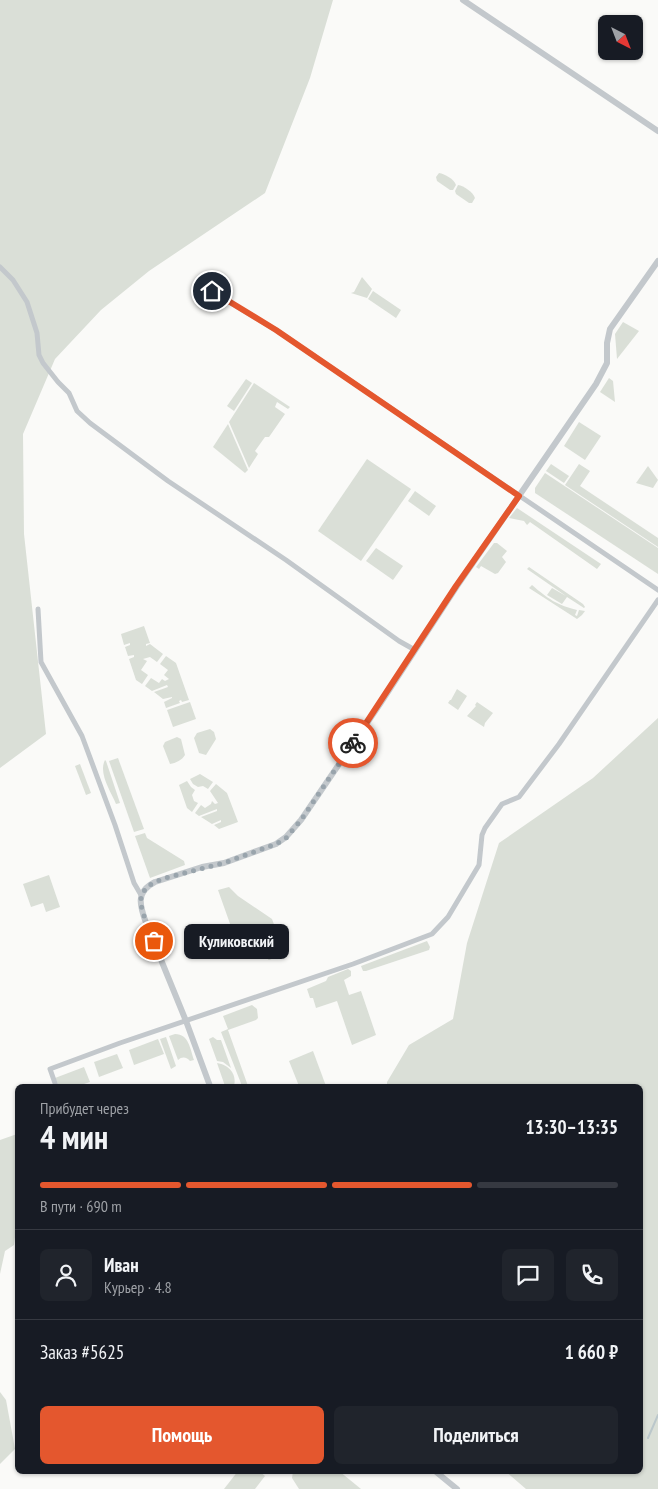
<!DOCTYPE html>
<html lang="ru">
<head>
<meta charset="utf-8">
<style>
  :root { --surface:#171b24; --page:#20242c; --text:#f1f3f6; --muted:#9ea1a6; --line:#363941; --accent:#e4572e }
  body { margin:0; font-family:"PT Sans Narrow",sans-serif; background:var(--page); color:var(--text); height:100vh; display:flex; flex-direction:column; font-size:19px; white-space:nowrap }
  * { box-sizing:border-box; margin:0 }
  p { font-size:16px; color:var(--muted) }
  .icon { flex:none; width:28px; height:28px; fill:none; stroke:currentColor; stroke-width:2; stroke-linecap:round; stroke-linejoin:round }
  .map { position:relative; flex:1; overflow:hidden }
  .panel { position:absolute; left:15px; top:1084px; width:628px; height:390px; display:flex; flex-direction:column; background:var(--surface); border-radius:8px; box-shadow:0 1px 4px #0004 }
  .panel>* { flex:none }
  .needle { width:32px; rotate:138deg }
  .controls { position:absolute; left:598px; top:15px; display:grid; gap:10px }
  .controls a { display:grid; place-items:center; width:45px; height:45px; border-radius:8px; background:var(--surface); box-shadow:0 1px 4px #0004; font-size:25px }
  .pin { position:absolute; display:grid; place-items:center; width:42px; height:42px; color:#fff; margin:-21px; border:2px solid #fff; border-radius:50%; box-shadow:0 1px 5px #0007 }
  .courier { position:absolute; display:grid; place-items:center; width:50px; height:50px; margin:-25px; border:4px solid #e4572e; border-radius:50%; background:#fff; color:#222; box-shadow:0 1px 6px #0007 }
  .bubble { position:absolute; height:35px; border-radius:8px; background:var(--surface); box-shadow:0 1px 4px #0004; font-size:16px; font-weight:700; line-height:35px; text-align:center }
  .head em { font-style:normal; font-weight:700 }
  .head div { display:flex; flex-direction:column-reverse }
  .head { display:flex; align-items:center; justify-content:space-between; height:85px; padding:0 25px }
  h1 { font-size:32px; font-weight:700; line-height:38px }
  .bar { display:grid; grid-template-columns:repeat(4,1fr); gap:8px 5px; align-content:center; height:60px; padding:0 25px }
  .bar i { height:6px; border-radius:4px; background:var(--line) }
  .bar .active { background:var(--accent) }
  .bar p { grid-column:span 4 }
  .line { display:flex; align-items:center; gap:12px; padding:0 25px; border-top:1px solid var(--line) }
  .line div { flex:1 }
  .round { display:grid; place-items:center; flex:none; width:52px; height:52px; border-radius:8px; background:var(--page) }
  .primary-button { display:flex; gap:10px; margin-top:auto; padding:10px 25px }
  .primary-button a { flex:1; height:58px; border-radius:8px; background:var(--accent); color:#fff; font-size:20px; font-weight:700; line-height:58px; text-align:center }
  .primary-button a+a { background:var(--page); color:var(--text) }
  .map>svg:first-child { display:block }
  .green { fill:#dadfd7 }
  .lines { fill:none; stroke-linecap:round; stroke-linejoin:round }
  .stream { stroke:#bbc7cb; stroke-width:2 }
  .minor { stroke:#c3c8cc; stroke-width:5 }
  .tertiary { stroke:#c3c8cc; stroke-width:6 }
  .done { stroke:#99a4ac; stroke-width:5; stroke-dasharray:0 9 }
  .route { stroke:#e4572e; stroke-width:6 }
</style>
</head>
<body>
<div class="map">
<svg width="658" height="1489" viewBox="0 0 658 1489">
  <rect width="100%" height="100%" fill="#fafaf8"/>
  <g class="green">
    <path d="M0,0H333L310,78L265,193L149,271L101,310L55,359L23,434L24,534L46,734L0,768Z"/>
    <path d="M439,173C445,174 454,179 456,185L453,190H450L437,181L436,177Z"/>
    <path d="M458,185C464,186 473,192 475,198L472,203H469L456,194L455,191Z"/>
    <path d="M362,277L372,289L367,298L351,293L354,292Z"/>
    <path d="M373,291L401,310L396,318L368,299Z"/>
    <path d="M623,322L639,331L617,359L615,334Z"/>
    <path d="M609,378L613,381L615,402L600,392Z"/>
    <path d="M246,379L252,383L234,411L227,406Z"/>
    <path d="M254,383L290,407L288,409L277,402L275,407L285,414L269,437H265L255,451L258,454L249,468L229,422Z"/>
    <path d="M579,422L601,436L585,460L564,446Z"/>
    <path d="M228,424L248,470L245,473L213,447Z"/>
    <path d="M367,459L411,489L361,561L318,531Z"/>
    <path d="M551,464L569,476L564,483L546,471Z"/>
    <path d="M579,464L590,471L580,486L658,538V547L565,485Z"/>
    <path d="M648,466L658,480L653,488L636,483Z"/>
    <path d="M545,473L658,548V574L535,493V488Z"/>
    <path d="M415,491L436,506L429,516L408,501Z"/>
    <path d="M517,508L601,564L597,569L530,522L527,525L524,521L509,518Z"/>
    <path d="M494,543H497L507,551L502,557L506,562L498,573L495,574L481,566L479,569L476,567Z"/>
    <path d="M376,548L403,566L393,580L366,561Z"/>
    <path d="M529,567L583,604L585,607L584,608L567,597L562,604L547,595L552,588L566,596L527,569Z"/>
    <path d="M532,585C548,599 557,605 577,610L575,615L577,616L579,610L585,611L582,615L577,619L529,588Z"/>
    <path d="M144,626L150,643L146,644V646L150,644L163,654L157,662L150,657L143,659L147,661L141,670L148,675L142,684L136,680L129,659L134,657V655L128,656L125,647L130,645V643L124,645L121,634Z"/>
    <path d="M166,656L176,663L189,700L182,702L181,700L179,701L180,703L166,708L164,702L172,698V697L163,699L154,692L168,687L167,685L152,691L145,686L151,678L159,683L162,679L165,681L169,679L164,675L168,670L160,664Z"/>
    <path d="M457,689L467,696L458,710L448,703L450,700H451Z"/>
    <path d="M190,702L196,719L173,727L167,710Z"/>
    <path d="M477,702L493,713L485,723L484,727L467,716L476,706L475,705Z"/>
    <path d="M658,718V1489H526L505,1471H640V1086H387V1082L409,1045L453,1019L467,943L499,843L593,778Z"/>
    <path d="M210,729L214,732L216,739L206,755L199,753L194,738L197,733Z"/>
    <path d="M177,737L181,739L185,755C182,760 176,763 170,764L163,746L165,742Z"/>
    <path d="M118,758L144,829L134,832L109,761Z"/>
    <path d="M105,760L106,761L120,803L116,804C111,792 98,773 105,760Z"/>
    <path d="M80,764L91,793L86,795L75,766Z"/>
    <path d="M200,774L213,782L208,789L203,786L198,787L193,784L190,779Z"/>
    <path d="M187,781L191,787L195,790L192,795L194,801L198,803L192,812L187,808L179,785Z"/>
    <path d="M216,784L227,793L238,822L219,829L214,825L221,822V820L212,824L201,817L217,811V809L199,816L195,813L201,805L205,808L211,804L212,801L215,804L218,803L210,791Z"/>
    <path d="M145,833L147,838L184,861L185,865L150,878L135,836Z"/>
    <path d="M49,875L60,907L46,912L43,903L31,907L23,884Z"/>
    <path d="M229,887L238,896L272,919L285,954L269,960L234,935L218,890Z"/>
    <path d="M427,941L430,947L429,950L366,971H363L361,966Z"/>
    <path d="M348,969L351,971V976L344,980L349,995L361,991L376,1035L352,1045L337,1001L316,1008L313,998H310L307,989L326,981L328,977Z"/>
    <path d="M252,1005L257,1009L258,1018L256,1020L228,1030L248,1086H242L221,1032L228,1029L223,1016Z"/>
    <path d="M175,1034C189,1034 190,1049 194,1060L190,1061C187,1057 182,1056 178,1060L169,1036Z"/>
    <path d="M166,1037L176,1066L171,1069L160,1039Z"/>
    <path d="M213,1037L217,1040H221L231,1068L223,1062L217,1061L209,1039Z"/>
    <path d="M158,1039L164,1054L134,1065L129,1050Z"/>
    <path d="M313,1051L326,1086H299L289,1061Z"/>
    <path d="M117,1054L123,1068L99,1077L94,1062Z"/>
    <path d="M217,1063C229,1065 237,1074 234,1086H225Z"/>
    <path d="M84,1067L90,1082L78,1086H59L55,1078Z"/>
    <path d="M17,1134L18,1214L14,1245L5,1251L0,1274V1140Z"/>
    <path d="M0,1392L6,1400L15,1449L0,1464Z"/>
    <path d="M238,1471H259L265,1476L255,1489H224Z"/>
    <path d="M293,1471H339L361,1489H299L292,1478Z"/>
  </g>
  <g class="lines">
    <path class="stream" d="M648,1438L658,1415"/>
    <g class="minor">
      <path d="M0,267L13,280L27,302L37,333L39,355L43,363L58,382L69,393L77,411L90,423L168,481L286,560L399,641L415,650"/>
      <path d="M211,291L276,330L658,590"/>
      <path d="M38,609L41,662L82,736L115,825L134,883L141,895"/>
      <path d="M56,1086L50,1069L120,1043L353,964L432,934L448,917L479,865L482,835L485,828L502,804L519,797L559,744L658,600"/>
    </g>
    <g class="tertiary">
      <path d="M463,0L658,131"/>
      <path d="M210,1086L186,1021L146,923C140,906 135,892 155,882L202,867L224,863L276,844L286,837L301,820L380,704L457,586L596,384L607,363V343L610,329L658,261"/>
      <path d="M435,1471L457,1489"/>
    </g>
  </g>
  <g class="lines">
    <path class="done" d="M154,941L146,923L141,905V895L148,886L155,882L165,878L224,863L276,844L286,838L301,820L353,743"/>
    <path class="route" d="M212,291L276,330L519,496L456,586L353,743"/>
  </g>
</svg>
<div class="controls">
<a><svg class="needle" viewBox="-14 -14 28 28"><path d="M0-13l5 13h-10z" fill="#e53935"/><path d="M0 13l5-13h-10z" fill="#9ea1a6"/></svg></a>
</div>
<div class="pin" style="left:154px;top:941px;background:#ea580c"><svg class="icon" aria-label="bag" viewBox="0 0 24 24"><path d="M5 8h14l-1 12H6zM9 8a3 3 0 0 1 6 0"/></svg></div>
<div class="pin" style="left:212px;top:291px;background:#1f2937"><svg class="icon" aria-label="home" viewBox="0 0 24 24"><path d="M3 11l9-7 9 7M6 9v11h12V9"/></svg></div>
<div class="courier" style="left:353px;top:743px"><svg class="icon" aria-label="bike" viewBox="0 0 24 24"><circle cx="6" cy="16" r="4"/><circle cx="18" cy="16" r="4"/><path d="M6 16l4-8h5l3 8M10 8l3 8H6M13 5h3"/></svg></div>
<div class="bubble" style="left:184px;top:924px;width:105px">Куликовский</div>
<section class="panel">
<div class="head"><div><h1>4 мин</h1><p>Прибудет через</p></div><em>13:30–13:35</em></div>
<div class="bar"><i class="active"></i><i class="active"></i><i class="active"></i><i></i><p>В пути · 690 m</p></div>
<div class="line" style="height:90px"><a class="round"><svg class="icon" aria-label="person" viewBox="0 0 24 24"><circle cx="12" cy="8" r="4"/><path d="M4 21q1-7 8-7t8 7"/></svg></a><div><b>Иван</b><p>Курьер · 4.8</p></div><a class="round"><svg class="icon" aria-label="chat" viewBox="0 0 24 24"><path d="M4 5h16v11H9l-5 4z"/></svg></a><a class="round"><svg class="icon" aria-label="phone" viewBox="0 0 24 24"><path d="M5 4h4l2 5-3 2q2 4 5 5l2-3 5 2v4C11 20 4 13 5 4z"/></svg></a></div>
<div class="line" style="height:65px"><div>Заказ #5625</div><b>1 660 ₽</b></div>
<div class="primary-button"><a>Помощь</a><a>Поделиться</a></div>
</section>
</div>
</body>
</html>
